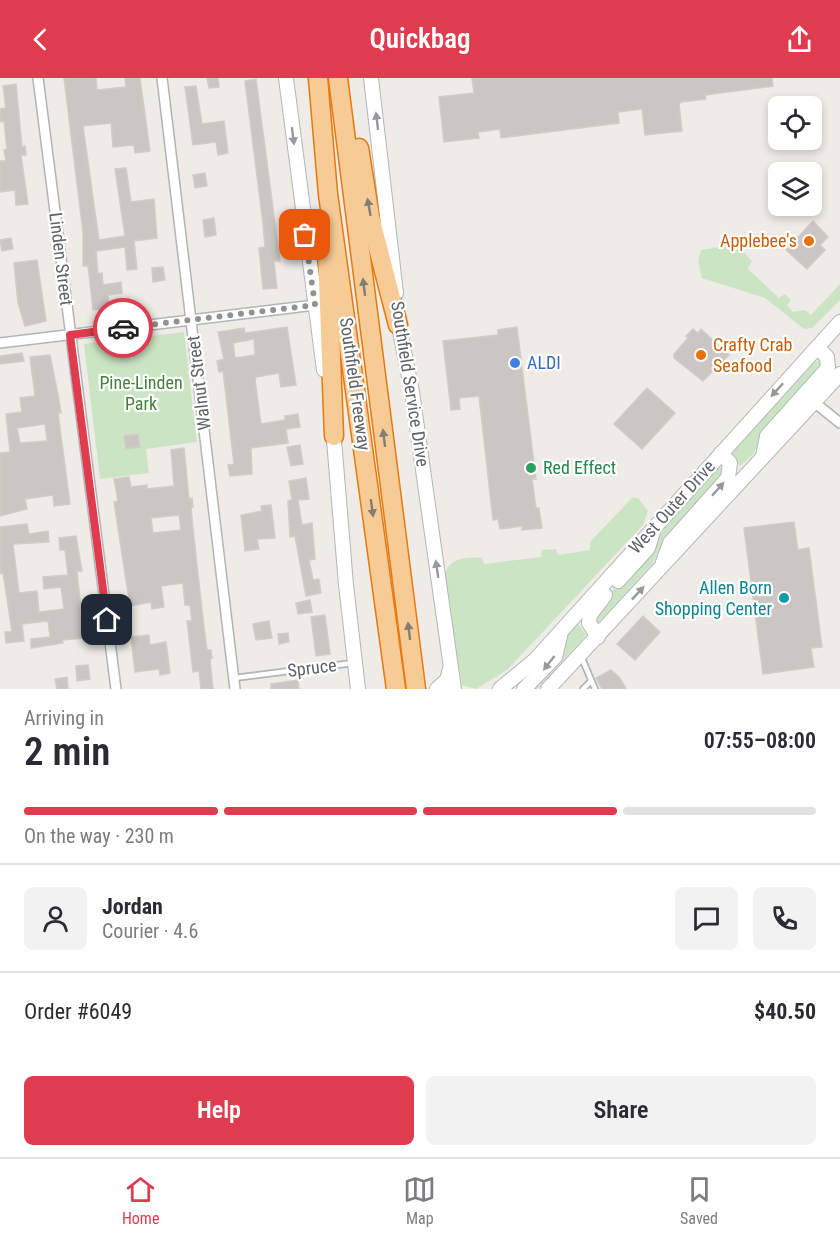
<!DOCTYPE html>
<html lang="en">
<head>
<meta charset="utf-8">
<style>
  :root { --surface:#fff; --page:#f2f2f3; --text:#2b2b33; --muted:#7c7c81; --line:#e1e1e2; --accent:#df3c4f }
  body { margin:0; font-family:"Roboto Condensed",sans-serif; background:var(--page); color:var(--text); height:100vh; display:flex; flex-direction:column; font-size:22px; white-space:nowrap }
  * { box-sizing:border-box; margin:0 }
  p { font-size:20px; color:var(--muted) }
  .icon { flex:none; width:33px; height:33px; fill:none; stroke:currentColor; stroke-width:2; stroke-linecap:round; stroke-linejoin:round }
  .map { position:relative; height:611px; overflow:hidden }
  .details { display:flex; flex-direction:column; background:var(--surface); flex:1 }
  .details>* { flex:none }
  .fabs { position:absolute; left:768px; top:18px; display:grid; gap:12px }
  .fabs a { display:grid; place-items:center; width:54px; height:54px; border-radius:9px; background:var(--surface); box-shadow:0 3px 9px #0003; font-size:30px }
  .pin { position:absolute; display:grid; place-items:center; width:51px; height:51px; color:#fff; margin:-26px; border-radius:12px; box-shadow:0 3px 9px #0006 }
  .courier { position:absolute; display:grid; place-items:center; width:60px; height:60px; margin:-30px; border:4px solid #df3c4f; border-radius:50%; background:#fff; color:#222; box-shadow:0 2px 8px #0007 }
  .summary em { font-style:normal; font-weight:600 }
  .summary div { display:flex; flex-direction:column-reverse }
  .summary { display:flex; align-items:center; justify-content:space-between; height:102px; padding:0 24px }
  h1 { font-size:39px; font-weight:600; line-height:45px }
  .bar { display:grid; grid-template-columns:repeat(4,1fr); gap:9px 6px; align-content:center; height:72px; padding:0 24px }
  .bar i { height:8px; border-radius:4px; background:var(--line) }
  .bar .active { background:var(--accent) }
  .bar p { grid-column:span 4 }
  .line { display:flex; align-items:center; gap:15px; padding:0 24px; border-top:2px solid var(--line) }
  .line div { flex:1 }
  .round { display:grid; place-items:center; flex:none; width:63px; height:63px; border-radius:9px; background:var(--page) }
  .primary-button { display:flex; gap:12px; margin-top:auto; padding:12px 24px }
  .primary-button a { flex:1; height:69px; border-radius:9px; background:var(--accent); color:#fff; font-size:24px; font-weight:600; line-height:69px; text-align:center }
  .primary-button a+a { background:var(--page); color:var(--text) }
  header { display:flex; justify-content:space-between; align-items:center; height:78px; padding:0 24px; background:var(--accent); color:#fff; font-size:27px; font-weight:600 }
  .menu { display:flex; justify-content:space-around; align-items:center; height:84px; border-top:2px solid var(--line); background:var(--surface); font-size:16px; color:var(--muted) }
  .menu a { display:grid; justify-items:center; gap:3px }
  .menu .active { color:var(--accent) }
  .map>svg:first-child { display:block }
  .green { fill:#cbe5c4 }
  .building { fill:#cbc6c3; stroke:#d4ccc5; stroke-width:1.5; fill-rule:evenodd }
  .lines { fill:none; stroke-linecap:round; stroke-linejoin:round }
  .service-casing { stroke:#b1b5b8; stroke-width:8 }
  .minor-casing { stroke:#b1b5b8; stroke-width:12 }
  .secondary-casing { stroke:#b2b7ba; stroke-width:16 }
  .motorway-casing { stroke:#e7790e; stroke-width:21 }
  .service { stroke:#fff; stroke-width:4.5 }
  .minor { stroke:#fff; stroke-width:9 }
  .secondary { stroke:#fff; stroke-width:14 }
  .motorway { stroke:#f7cb96; stroke-width:18 }
  .oneway { fill:#969a9c }
  .oneway2 { fill:#847d72 }
  .done { stroke:#919393; stroke-width:6; stroke-dasharray:0 10.8 }
  .route { stroke:#df3c4f; stroke-width:8 }
  .food-dot { fill:#e8710a; stroke:#fff; stroke-width:2 }
  .shop-dot { fill:#3f7fe0; stroke:#fff; stroke-width:2 }
  .leisure-dot { fill:#2e9e5b; stroke:#fff; stroke-width:2 }
  .culture-dot { fill:#0f9aa8; stroke:#fff; stroke-width:2 }
  .labels { text-anchor:middle; stroke-width:4.5; stroke-linejoin:round; paint-order:stroke }
  .food-label { font-size:18px; fill:#c56008; stroke:#fff; text-anchor:end }
  .street-label { font-size:18px; fill:#5e6366; stroke:#fff }
  .shop-label { font-size:18px; fill:#366cbe; stroke:#fff; text-anchor:start }
  .park-label { font-size:18px; fill:#44813a; stroke:#fff }
  .leisure-label { font-size:18px; fill:#27864d; stroke:#fff; text-anchor:start }
  .culture-label { font-size:18px; fill:#0d838f; stroke:#fff; text-anchor:end }
</style>
</head>
<body>
<header><svg class="icon" aria-label="back" viewBox="0 0 24 24"><path d="M15 5l-7 7 7 7"/></svg>Quickbag<svg class="icon" aria-label="share" viewBox="0 0 24 24"><path d="M12 15V3M7 8l5-5 5 5M5 13v7h14v-7"/></svg></header>
<div class="map">
<svg width="840" height="611" viewBox="0 0 840 611">
  <rect width="100%" height="100%" fill="#efebe6"/>
  <g class="green">
    <path d="M736,166L752,183L748,191L779,220L785,216L791,222L787,227L793,234L805,232L811,237L840,206V222L812,250L804,251L765,220L702,200L698,183L701,172Z"/>
    <path d="M184,254L197,364L146,371L149,395L100,401L84,266Z"/>
    <path d="M820,283L824,286L763,358L753,376L740,388L731,376L815,284Z"/>
    <path d="M723,389L726,395L664,464L652,486L599,544H596L594,533L652,470L664,448L717,391Z"/>
    <path d="M633,419L638,420L648,433L643,447L507,592L476,611L462,607L444,505C443,482 463,478 482,480L484,486L541,479L542,472L556,471L558,477L590,472V464Z"/>
    <path d="M577,544L586,557L537,611H529Z"/>
  </g>
  <g class="building">
    <path d="M64,0H96L97,12L126,9L125,0H140L150,73L135,75L134,67L113,69L111,45L83,48L99,162L125,158L115,91L126,90L131,124L154,121L157,160L134,163L137,191L127,192L125,169L96,173L98,196L102,195L103,207L121,204L122,215L108,217L109,230L93,232L88,188H83V154Z"/>
    <path d="M207,0H218L219,9L209,10Z"/>
    <path d="M472,0H772L773,8L705,17L706,21L681,24L679,26L682,53L645,57L642,31L618,34L619,45L501,60L500,51L478,54L479,60L444,64L439,19L474,15Z"/>
    <path d="M256,1L280,183H274L277,210L263,211L259,170L265,169L263,146L245,3Z"/>
    <path d="M16,6L22,69L25,68L26,77H21L28,126L16,127L15,112L0,114V83H6L4,72L7,71L4,43L0,44V31L6,30L3,8Z"/>
    <path d="M196,8L202,46L224,43L228,75L218,77L216,64L193,67L185,9Z"/>
    <path d="M205,95L207,108L195,110L193,97Z"/>
    <path d="M214,140L216,157L205,159L203,142Z"/>
    <path d="M813,143L828,159L820,167L825,172L807,191L786,172Z"/>
    <path d="M11,160L13,171L2,173L0,162Z"/>
    <path d="M37,182L46,243L25,248L18,225L14,185Z"/>
    <path d="M163,189L165,202L153,204L152,190Z"/>
    <path d="M287,249L296,307L281,309L279,295L256,299L255,302L261,346L285,342V338L298,336L300,349L286,351L288,365L251,370L252,396L230,398L228,387L234,386L223,293L219,294L217,283L224,281L218,254L244,250L245,255ZM254,261L255,277L235,280L233,265Z"/>
    <path d="M517,249L536,401H532L536,430H539L542,450L522,452V448L500,451L498,441L493,442L479,318L459,320L460,331L451,332L443,263L498,257V252Z"/>
    <path d="M693,251L698,255L701,251L729,277L703,303L674,280V276L688,260L686,258Z"/>
    <path d="M22,275L24,283L0,286V278Z"/>
    <path d="M50,277L59,322L61,335H58L70,426L54,428L53,417L25,421L27,431L0,438V375L10,374L6,336L22,334L20,320L35,318L30,279ZM45,346L47,363L20,365L17,350Z"/>
    <path d="M647,310L675,335L642,371L614,346Z"/>
    <path d="M138,356L140,369L126,371L124,358Z"/>
    <path d="M300,367L303,386L291,388L287,369Z"/>
    <path d="M184,370L189,421L192,420L193,429H191L193,451L203,541L207,572H211L212,580L210,581L213,611H201L199,593L193,594L187,543H192L190,527H185L183,505L161,508L164,529L152,531L151,524L130,528L114,424L118,423L114,401L129,399L131,409L147,407V411L174,408L171,372ZM179,437L181,452L153,455L151,440Z"/>
    <path d="M306,400L309,421L298,422L302,447L312,445L315,481L309,482L313,502L319,501L321,515L306,518L295,458L290,459L288,423L292,422L289,403Z"/>
    <path d="M271,427L275,460L257,461L259,471L245,473L241,437L262,433L261,428Z"/>
    <path d="M794,444L798,472L809,470L822,569L811,570L814,589L763,596L744,450Z"/>
    <path d="M27,446L29,456L48,453L49,464L13,466L19,515L37,513L39,534L64,531L61,509L44,511L43,499L68,497L65,472H60L59,460L76,458L82,493H77L84,560L62,562L63,565L31,570V561L50,559L48,543L22,546L24,563L6,565L5,554H12L3,495L0,496V449Z"/>
    <path d="M310,522L312,534L298,536L296,525Z"/>
    <path d="M325,537L330,576L316,578L311,539Z"/>
    <path d="M643,538L660,554L635,582L617,566Z"/>
    <path d="M269,543L272,560L256,562L253,546Z"/>
    <path d="M288,555L289,564L279,566L278,556Z"/>
    <path d="M149,557L150,567L166,564L170,595L160,597L159,591L135,594L131,559Z"/>
    <path d="M88,587L90,601L77,603L76,588Z"/>
    <path d="M611,592L620,600L626,611H602L596,600Z"/>
    <path d="M67,599L68,611H57L55,601Z"/>
    <path d="M298,602L299,611H271V606Z"/>
  </g>
  <g class="lines">
    <defs>
      <g id="service">
        <path d="M581,578L595,611"/>
        <path d="M234,600L353,585"/>
        <path d="M583,611L591,603"/>
      </g>
      <g id="minor">
        <path d="M38,0L116,611"/>
        <path d="M162,0L235,611"/>
        <path d="M0,265L315,227"/>
        <path d="M814,324L840,345"/>
      </g>
      <g id="secondary">
        <path d="M286,0L324,292"/>
        <path d="M371,0L396,215"/>
        <path d="M397,238L412,314L454,611"/>
        <path d="M333,350L346,507L358,611"/>
        <path d="M763,378L767,358L828,290L827,279L817,269"/>
        <path d="M663,484L670,465L728,400L730,385L721,375"/>
        <path d="M618,503L648,470L653,454"/>
        <path d="M598,559L589,545L590,537L605,517"/>
        <path d="M437,611L447,602L450,591"/>
        <path d="M500,611L535,582L840,244"/>
        <path d="M524,611L555,579L561,554"/>
        <path d="M548,611L840,296"/>
      </g>
      <g id="motorway">
        <path d="M318,0L328,116L396,611"/>
        <path d="M338,0L416,611"/>
        <path d="M359,70L370,139L398,247"/>
        <path d="M327,175L334,358"/>
      </g>
    </defs>
    <use href="#service" class="service-casing"/>
    <use href="#minor" class="minor-casing"/>
    <use href="#secondary" class="secondary-casing"/>
    <use href="#motorway" class="motorway-casing"/>
    <use href="#service" class="service"/>
    <use href="#minor" class="minor"/>
    <use href="#secondary" class="secondary"/>
    <use href="#motorway" class="motorway"/>
  </g>
  <defs><path id="oneway-solid" d="M-6-.8H1V-3.2L6.5 0L1 3.2V.8H-6Z" transform="scale(1.5)"/></defs>
  <g class="oneway">
    <use href="#oneway-solid" transform="translate(377 43) rotate(-97)"/>
    <use href="#oneway-solid" transform="translate(293 58) rotate(83)"/>
    <use href="#oneway-solid" transform="translate(777 312) rotate(132)"/>
    <use href="#oneway-solid" transform="translate(718 411) rotate(-48)"/>
    <use href="#oneway-solid" transform="translate(437 491) rotate(-98)"/>
    <use href="#oneway-solid" transform="translate(638 515) rotate(-47)"/>
    <use href="#oneway-solid" transform="translate(549 585) rotate(128)"/>
  </g>
  <g class="oneway2">
    <use href="#oneway-solid" transform="translate(369 129) rotate(-100)"/>
    <use href="#oneway-solid" transform="translate(364 209) rotate(-97)"/>
    <use href="#oneway-solid" transform="translate(384 360) rotate(-97)"/>
    <use href="#oneway-solid" transform="translate(372 430) rotate(82)"/>
    <use href="#oneway-solid" transform="translate(409 553) rotate(-97)"/>
  </g>
  <g class="lines">
    <path class="done" d="M123,250L315,227L305,157"/>
    <path class="route" d="M107,542L70,257L123,250"/>
  </g>
  <g class="food-dot">
    <circle cx="809" cy="163" r="6"/>
    <circle cx="701" cy="277" r="6"/>
  </g>
  <circle class="shop-dot" cx="515" cy="285" r="6"/>
  <circle class="leisure-dot" cx="531" cy="390" r="6"/>
  <circle class="culture-dot" cx="784" cy="520" r="6"/>
  <g class="labels">
    <g class="food-label">
      <text x="797" y="169">Applebee's</text>
      <text x="713" y="273" text-anchor="start">Crafty Crab<tspan x="713" dy="21">Seafood</tspan></text>
    </g>
    <g class="street-label">
      <text transform="translate(61 181) rotate(83)" y="6">Linden Street</text>
      <text transform="translate(199 305) rotate(-97)" y="6">Walnut Street</text>
      <text transform="translate(355 306) rotate(82)" y="6">Southfield Freeway</text>
      <text transform="translate(410 306) rotate(81)" y="6">Southfield Service Drive</text>
      <text transform="translate(672 429) rotate(-48)" y="6">West Outer Drive</text>
      <text transform="translate(312 590) rotate(-7)" y="6">Spruce</text>
    </g>
    <g class="shop-label">
      <text x="527" y="291">ALDI</text>
    </g>
    <g class="park-label">
      <text x="141" y="311">Pine-Linden<tspan x="141" dy="21">Park</tspan></text>
    </g>
    <g class="leisure-label">
      <text x="543" y="396">Red Effect</text>
    </g>
    <g class="culture-label">
      <text x="772" y="516">Allen Born<tspan x="772" dy="21">Shopping Center</tspan></text>
    </g>
  </g>
</svg>
<div class="fabs">
<a><svg class="icon" aria-label="locate" viewBox="0 0 24 24"><circle cx="12" cy="12" r="6"/><path d="M12 2v4M12 18v4M2 12h4M18 12h4"/></svg></a>
<a><svg class="icon" aria-label="layers" viewBox="0 0 24 24"><path d="M12 4l9 5-9 5-9-5zM3 14l9 5 9-5"/></svg></a>
</div>
<div class="pin" style="left:305px;top:157px;background:#ea580c"><svg class="icon" aria-label="bag" viewBox="0 0 24 24"><path d="M5 8h14l-1 12H6zM9 8a3 3 0 0 1 6 0"/></svg></div>
<div class="pin" style="left:107px;top:542px;background:#1f2937"><svg class="icon" aria-label="home" viewBox="0 0 24 24"><path d="M3 11l9-7 9 7M6 9v11h12V9"/></svg></div>
<div class="courier" style="left:123px;top:250px"><svg class="icon" aria-label="car" viewBox="0 0 24 24"><path d="M5 17H2v-5l4-1 3-4h7l3 4 3 1v5h-3M9 17h6M6 11h13"/><circle cx="7" cy="17" r="2"/><circle cx="17" cy="17" r="2"/></svg></div>
</div>
<section class="details">
<div class="summary"><div><h1>2 min</h1><p>Arriving in</p></div><em>07:55–08:00</em></div>
<div class="bar"><i class="active"></i><i class="active"></i><i class="active"></i><i></i><p>On the way · 230 m</p></div>
<div class="line" style="height:108px"><a class="round"><svg class="icon" aria-label="person" viewBox="0 0 24 24"><circle cx="12" cy="8" r="4"/><path d="M4 21q1-7 8-7t8 7"/></svg></a><div><b>Jordan</b><p>Courier · 4.6</p></div><a class="round"><svg class="icon" aria-label="chat" viewBox="0 0 24 24"><path d="M4 5h16v11H9l-5 4z"/></svg></a><a class="round"><svg class="icon" aria-label="phone" viewBox="0 0 24 24"><path d="M5 4h4l2 5-3 2q2 4 5 5l2-3 5 2v4C11 20 4 13 5 4z"/></svg></a></div>
<div class="line" style="height:78px"><div>Order #6049</div><b>$40.50</b></div>
<div class="primary-button"><a>Help</a><a>Share</a></div>
</section>
<nav class="menu">
<a class="active"><svg class="icon" aria-label="home" viewBox="0 0 24 24"><path d="M3 11l9-7 9 7M6 9v11h12V9"/></svg>Home</a>
<a><svg class="icon" aria-label="map" viewBox="0 0 24 24"><path d="M3 6l6-2 6 2 6-2v14l-6 2-6-2-6 2zM9 4v14M15 6v14"/></svg>Map</a>
<a><svg class="icon" aria-label="saved" viewBox="0 0 24 24"><path d="M7 4h10v16l-5-4-5 4z"/></svg>Saved</a>
</nav>
</body>
</html>
